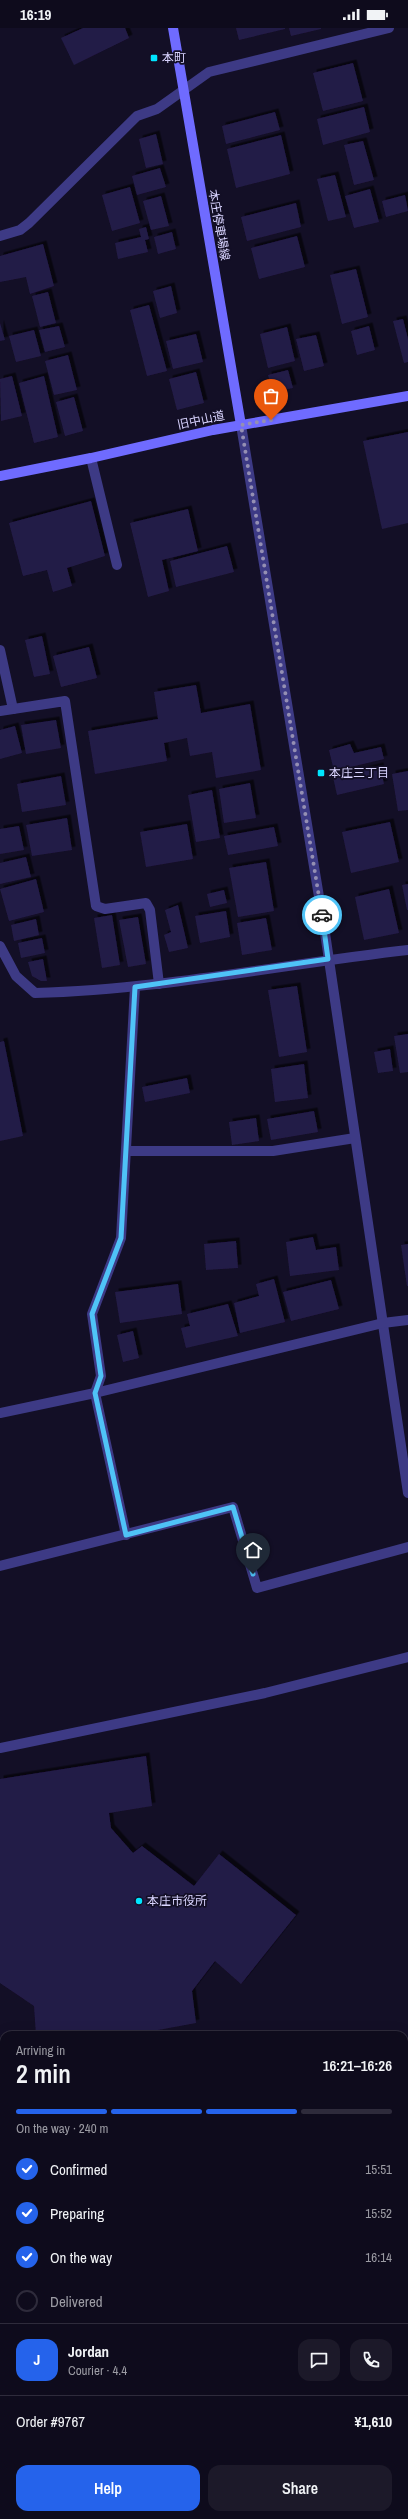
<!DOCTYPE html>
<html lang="en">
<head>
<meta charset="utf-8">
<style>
  :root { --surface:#0e0b1c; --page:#1c1929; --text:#f1f3f6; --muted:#9b9ba3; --line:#2e2b3b; --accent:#2563eb }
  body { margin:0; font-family:"Archivo Narrow","Noto Sans JP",sans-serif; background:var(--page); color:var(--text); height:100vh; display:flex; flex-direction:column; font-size:15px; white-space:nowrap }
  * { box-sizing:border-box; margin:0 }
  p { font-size:13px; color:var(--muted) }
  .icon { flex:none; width:22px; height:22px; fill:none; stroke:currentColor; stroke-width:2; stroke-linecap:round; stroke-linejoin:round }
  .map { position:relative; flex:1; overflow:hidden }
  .side { position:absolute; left:0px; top:2003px; width:408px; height:488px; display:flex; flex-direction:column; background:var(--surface); border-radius:12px 12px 0 0; box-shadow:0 4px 16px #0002,0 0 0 1px var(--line) }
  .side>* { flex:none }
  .pin { position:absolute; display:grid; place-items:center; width:34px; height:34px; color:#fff; margin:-41px -17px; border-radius:50% 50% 50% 0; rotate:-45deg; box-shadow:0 0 4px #0007 }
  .pin .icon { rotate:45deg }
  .courier { position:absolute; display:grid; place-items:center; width:40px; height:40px; margin:-20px; border:3px solid #4fc3f7; border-radius:50%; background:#fff; color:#222; box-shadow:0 1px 5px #0007 }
  .summary em { font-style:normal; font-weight:600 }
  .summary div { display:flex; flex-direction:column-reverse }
  .summary { display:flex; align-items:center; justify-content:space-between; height:68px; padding:0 16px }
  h1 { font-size:26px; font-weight:600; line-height:30px }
  .bar { display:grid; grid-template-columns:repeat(4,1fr); gap:6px 4px; align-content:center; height:48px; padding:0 16px }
  .bar i { height:5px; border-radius:3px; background:var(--line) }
  .bar .current { background:var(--accent) }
  .bar p { grid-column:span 4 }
  .line { display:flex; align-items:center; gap:10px; padding:0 16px; border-top:1px solid var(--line) }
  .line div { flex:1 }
  .round { display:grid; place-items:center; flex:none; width:42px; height:42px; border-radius:12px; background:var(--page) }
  ol { padding:0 16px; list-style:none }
  li { display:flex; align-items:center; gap:12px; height:44px }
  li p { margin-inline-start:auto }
  li .icon { padding:4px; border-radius:50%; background:var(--accent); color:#fff; stroke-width:4 }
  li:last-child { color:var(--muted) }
  li i { width:22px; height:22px; border:2px solid var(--line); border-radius:50% }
  .primary-button { display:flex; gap:8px; margin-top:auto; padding:8px 16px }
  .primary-button a { flex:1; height:46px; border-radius:12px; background:var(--accent); color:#fff; font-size:16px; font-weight:600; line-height:46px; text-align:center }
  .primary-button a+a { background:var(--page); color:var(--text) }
  .status { display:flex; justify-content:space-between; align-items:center; height:28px; padding:0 20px; background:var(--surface); direction:ltr }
  .status svg { height:11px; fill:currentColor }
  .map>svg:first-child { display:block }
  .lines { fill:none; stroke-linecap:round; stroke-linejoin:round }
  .river { stroke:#0c2248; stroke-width:49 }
  .building { fill:#241b47; filter:url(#shadow) }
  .service { stroke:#3d3a85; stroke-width:10 }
  .minor { stroke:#3d3a85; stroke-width:10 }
  .tertiary { stroke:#3d3a85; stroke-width:10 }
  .secondary { stroke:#6f6bff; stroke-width:10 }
  .done { stroke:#948fb3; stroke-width:4; stroke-dasharray:0 7.2 }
  .route { stroke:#4fc3f7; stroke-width:5 }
  .poi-dot { fill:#00e5ff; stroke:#130f26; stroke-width:1.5 }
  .labels { text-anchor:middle; stroke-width:3.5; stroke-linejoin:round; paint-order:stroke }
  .poi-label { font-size:12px; fill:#d9d4ff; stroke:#130f26; text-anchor:start }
  .street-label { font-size:12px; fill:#d9d4ff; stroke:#130f26 }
</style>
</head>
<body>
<div class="status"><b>16:19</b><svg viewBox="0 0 49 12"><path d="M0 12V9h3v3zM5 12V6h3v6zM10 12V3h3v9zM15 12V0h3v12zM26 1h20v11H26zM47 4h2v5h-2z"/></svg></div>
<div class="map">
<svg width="408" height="2491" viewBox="0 0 408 2491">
  <defs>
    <filter id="shadow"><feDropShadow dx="3.5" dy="-3.5" stdDeviation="0" flood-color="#0009"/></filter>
  </defs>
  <rect width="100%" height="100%" fill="#130f26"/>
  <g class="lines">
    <g class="river">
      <path d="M404,2117H408"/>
      <path d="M0,2130H4"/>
    </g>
  </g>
  <g class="building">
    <path d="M83,0H125L129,10L74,37L61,10Z"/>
    <path d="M236,0H285V1L239,12Z"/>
    <path d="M289,0H321V1L291,8Z"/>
    <path d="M353,35L363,73L323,83L313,45Z"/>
    <path d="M364,79L370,104L323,117L317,91Z"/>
    <path d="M275,84L280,102L226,116L222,98Z"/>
    <path d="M156,106L163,136L146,140L139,111Z"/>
    <path d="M281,107L290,146L236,160L227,121Z"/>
    <path d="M363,113L374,152L354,157L344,117Z"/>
    <path d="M160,140L166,159L137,167L132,148Z"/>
    <path d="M335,147L346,189L328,193L317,151Z"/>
    <path d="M130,159L140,195L112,203L102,167Z"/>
    <path d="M370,161L379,194L354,200L345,168Z"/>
    <path d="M405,167L408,183L386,189L382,173Z"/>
    <path d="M161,168L169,198L151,202L143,173Z"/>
    <path d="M296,175L301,199L247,213L241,189Z"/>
    <path d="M146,199L149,211L145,212L148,224L118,231L115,215L141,209L139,201Z"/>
    <path d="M172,204L176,221L158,226L154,209Z"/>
    <path d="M297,208L305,239L259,251L251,220Z"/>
    <path d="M43,216L54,258L30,266L26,249L0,254V228Z"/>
    <path d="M356,241L368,289L342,296L330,247Z"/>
    <path d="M171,258L177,285L160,290L153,263Z"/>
    <path d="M48,264L56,295L40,299L32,268Z"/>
    <path d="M149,277L167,343L147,348L130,282Z"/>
    <path d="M403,291L408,311V334L404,335L393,293Z"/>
    <path d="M0,295L5,312L0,313Z"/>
    <path d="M59,298L65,319L45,324L39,302Z"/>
    <path d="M369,298L375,322L357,327L351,303Z"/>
    <path d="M287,299L295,333L268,340L260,306Z"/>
    <path d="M34,302L41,328L16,334L9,308Z"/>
    <path d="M196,306L203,334L173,341L166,313Z"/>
    <path d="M316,307L324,338L304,343L296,311Z"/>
    <path d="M68,327L77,362L54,367L45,333Z"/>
    <path d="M288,342L293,360L273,364L268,347Z"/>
    <path d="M196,344L204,375L177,382L169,351Z"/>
    <path d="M12,348L22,388L1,393L0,351Z"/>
    <path d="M44,348L58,409L34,415L19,355Z"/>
    <path d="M74,369L83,403L65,408L56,374Z"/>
    <path d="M408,404V495L382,501L363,413Z"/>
    <path d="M91,473L105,528L67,540L72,558L53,564L47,542L23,548L9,495Z"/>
    <path d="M188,481L198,523L162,532L169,563L148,569L130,495Z"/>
    <path d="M227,518L234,544L176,559L170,533Z"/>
    <path d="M42,608L50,646L34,649L25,612Z"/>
    <path d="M89,619L97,650L61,659L53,628Z"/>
    <path d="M196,657L201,685L250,676L261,742L216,750L212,724L190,728L187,710L164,715L167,733L95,746L88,703L158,691L154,664Z"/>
    <path d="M56,692L61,720L26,726L21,697Z"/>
    <path d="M15,698L22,725L0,731V702Z"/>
    <path d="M350,716L354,725L381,719L384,731L334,743L329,722Z"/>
    <path d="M380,738L384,756L337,767L333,749Z"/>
    <path d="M408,743V782L398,783L392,746Z"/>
    <path d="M61,748L66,777L22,784L17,756Z"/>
    <path d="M250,755L256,790L224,795L219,761Z"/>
    <path d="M212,762L220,810L196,814L188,767Z"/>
    <path d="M67,790L72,822L32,828L26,797Z"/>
    <path d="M390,794L399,834L351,845L342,804Z"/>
    <path d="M187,796L193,831L146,839L140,804Z"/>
    <path d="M19,798L24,822L0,826V801Z"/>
    <path d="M274,799L278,818L228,827L224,808Z"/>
    <path d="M26,829L31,849L0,856V835Z"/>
    <path d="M266,834L274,883L238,889L229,840Z"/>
    <path d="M36,851L44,884L9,893L0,861Z"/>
    <path d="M408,856V882H407L402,857Z"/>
    <path d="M389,861L399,905L364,912L355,869Z"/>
    <path d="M224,862L227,875L210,879L207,866Z"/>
    <path d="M178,877L188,920L169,924L164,907L171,904L165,882Z"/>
    <path d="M226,883L230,909L200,915L195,888Z"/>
    <path d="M112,887L120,937L102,940L94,890Z"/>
    <path d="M138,889L146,936L128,939L119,892Z"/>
    <path d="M266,890L272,922L242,927L237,895Z"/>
    <path d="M36,891L39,907L14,913L11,897Z"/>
    <path d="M42,910L45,925L21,930L18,915Z"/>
    <path d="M43,931L47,953H41L32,948L28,934Z"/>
    <path d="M297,958L307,1024L279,1029L268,962Z"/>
    <path d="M408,1006V1044L400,1045L394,1008Z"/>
    <path d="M4,1013L23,1108L0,1113V1014Z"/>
    <path d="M390,1021L393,1043L378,1045L374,1024Z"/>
    <path d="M304,1036L308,1070L275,1074L271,1041Z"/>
    <path d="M187,1050L190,1065L145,1074L142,1059Z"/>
    <path d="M314,1083L318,1104L271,1112L267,1091Z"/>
    <path d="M256,1090L259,1113L232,1117L229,1094Z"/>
    <path d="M313,1209L316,1222L336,1219L339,1242L290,1248L286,1214Z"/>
    <path d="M236,1213L238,1240L206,1242L204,1216Z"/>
    <path d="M408,1216V1258H407L401,1217Z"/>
    <path d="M274,1251L285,1294L240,1305L234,1275L259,1268L256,1256Z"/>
    <path d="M331,1252L339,1281L291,1293L283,1264Z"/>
    <path d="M178,1256L182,1286L120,1295L115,1264Z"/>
    <path d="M228,1276L238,1308L186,1320L181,1300L190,1298L187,1286Z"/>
    <path d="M133,1303L139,1330L123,1334L117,1307Z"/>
    <path d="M146,1728L152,1778L109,1785L111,1800L133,1825L142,1818L194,1858L219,1826L296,1887L241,1956L215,1933L192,1963L196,1995L131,2007H36L34,1978L0,1955V1751Z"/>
    <path d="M404,2322H408V2361L404,2362Z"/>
    <path d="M0,2383L4,2398V2437H0Z"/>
    <path d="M404,2464H408V2491H320L319,2487H404Z"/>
  </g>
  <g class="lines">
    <g class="service">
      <path d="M0,622L13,681"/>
      <path d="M0,683L65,673L96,878L105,881L146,875L150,882L159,956"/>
      <path d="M95,1365L101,1348L92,1286L121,1210L135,959"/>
      <path d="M0,1720L265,1665L408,1629"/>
      <path d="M404,2221L408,2227"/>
    </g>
    <g class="minor">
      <path d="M0,208L20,202L29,195L137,88L157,81L209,44L389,0"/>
      <path d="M91,430L117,537"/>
      <path d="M0,918L16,948L35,965C160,962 284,936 408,922"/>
      <path d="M127,1123H273L355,1110"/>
      <path d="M95,1365L126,1507"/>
      <path d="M0,1538L233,1479L257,1560L408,1519"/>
      <path d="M404,2251L408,2250"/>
      <path d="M0,2367L4,2366"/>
      <path d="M71,2487L72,2491"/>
      <path d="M137,2487L138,2491"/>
    </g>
    <g class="tertiary">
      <path d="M241,397L325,905L408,1465"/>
      <path d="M0,1385L95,1365L383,1295L408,1292"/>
    </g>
    <g class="secondary">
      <path d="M173,0L241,397"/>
      <path d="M0,448L91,430L213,402L408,368"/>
    </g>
  </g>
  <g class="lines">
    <path class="done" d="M271,392L241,397L322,887"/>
    <path class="route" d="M253,1546L233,1479L126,1507L95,1365L101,1348L92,1286L121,1210L135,959L328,931L322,887"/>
  </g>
  <g class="poi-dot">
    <rect x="150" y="26" width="8" height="8" rx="2"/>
    <rect x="317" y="741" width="8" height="8" rx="2"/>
    <circle cx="139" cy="1873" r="4"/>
  </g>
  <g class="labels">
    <g class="poi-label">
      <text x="162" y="34">本町</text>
      <text x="329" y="749">本庄三丁目</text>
      <text x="147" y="1877">本庄市役所</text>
    </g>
    <g class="street-label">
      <text transform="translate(219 197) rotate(80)" y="4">本庄停車場線</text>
      <text transform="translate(201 392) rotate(-12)" y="4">旧中山道</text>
    </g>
  </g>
</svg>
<div class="pin" style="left:271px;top:392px;background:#ea580c"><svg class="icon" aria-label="bag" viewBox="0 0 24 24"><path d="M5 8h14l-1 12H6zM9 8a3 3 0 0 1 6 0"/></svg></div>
<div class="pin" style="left:253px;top:1546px;background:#1f2937"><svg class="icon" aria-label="home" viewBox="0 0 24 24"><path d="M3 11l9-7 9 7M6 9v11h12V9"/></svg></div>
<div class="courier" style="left:322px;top:887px"><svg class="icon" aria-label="car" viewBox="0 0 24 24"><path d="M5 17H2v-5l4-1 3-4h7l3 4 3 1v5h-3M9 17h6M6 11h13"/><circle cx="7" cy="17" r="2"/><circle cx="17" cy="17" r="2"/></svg></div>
<section class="side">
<div class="summary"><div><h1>2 min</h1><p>Arriving in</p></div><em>16:21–16:26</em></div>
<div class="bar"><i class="current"></i><i class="current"></i><i class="current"></i><i></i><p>On the way · 240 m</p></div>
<ol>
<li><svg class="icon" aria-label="check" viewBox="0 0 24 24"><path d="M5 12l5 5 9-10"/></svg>Confirmed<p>15:51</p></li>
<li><svg class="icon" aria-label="check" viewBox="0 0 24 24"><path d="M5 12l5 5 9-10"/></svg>Preparing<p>15:52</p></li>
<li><svg class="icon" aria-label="check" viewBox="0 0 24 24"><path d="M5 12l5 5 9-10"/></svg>On the way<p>16:14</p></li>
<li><i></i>Delivered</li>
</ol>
<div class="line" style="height:72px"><b class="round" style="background:var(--accent);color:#fff">J</b><div><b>Jordan</b><p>Courier · 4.4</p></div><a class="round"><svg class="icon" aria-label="chat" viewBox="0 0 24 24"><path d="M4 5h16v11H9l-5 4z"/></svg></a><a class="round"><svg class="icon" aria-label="phone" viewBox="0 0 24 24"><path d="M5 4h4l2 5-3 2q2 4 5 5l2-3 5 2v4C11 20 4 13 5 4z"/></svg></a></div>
<div class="line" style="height:52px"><div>Order #9767</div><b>¥1,610</b></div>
<div class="primary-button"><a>Help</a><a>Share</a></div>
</section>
</div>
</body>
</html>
